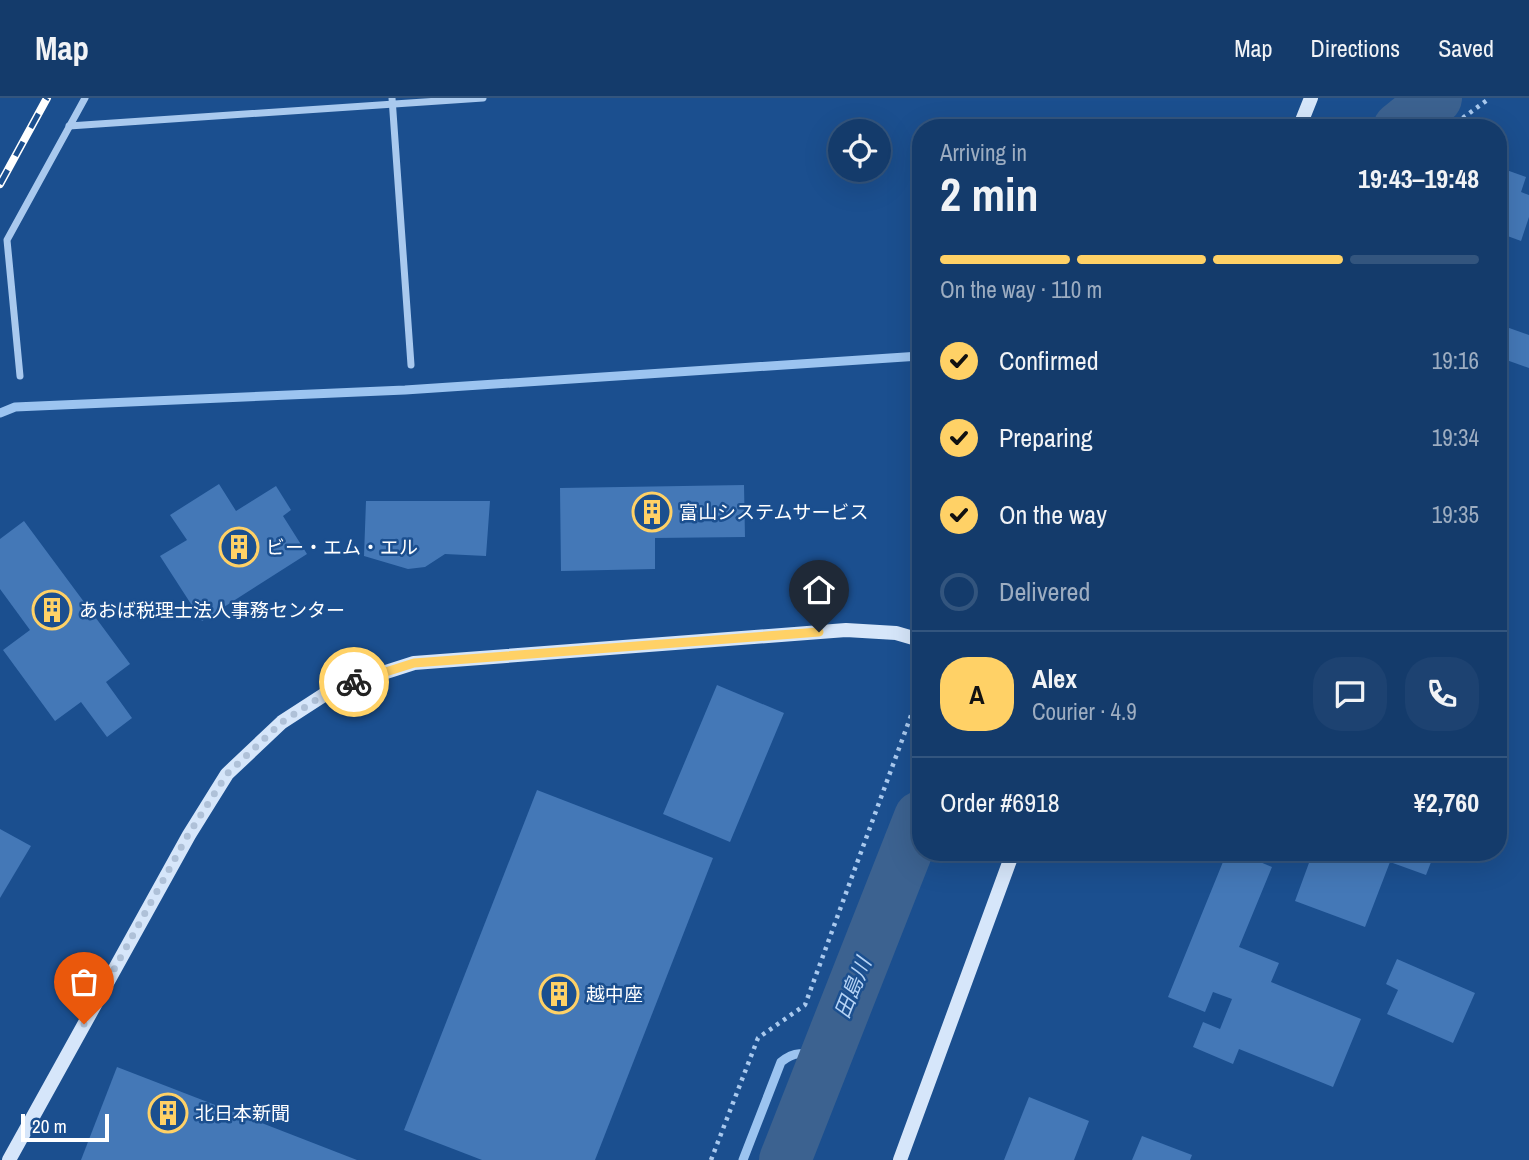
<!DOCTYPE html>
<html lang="en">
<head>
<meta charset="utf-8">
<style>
  :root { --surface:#143b6b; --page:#1d4271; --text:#f1f3f6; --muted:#9dadc1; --line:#33557e; --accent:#ffd166 }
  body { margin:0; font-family:"Archivo Narrow","Noto Sans JP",sans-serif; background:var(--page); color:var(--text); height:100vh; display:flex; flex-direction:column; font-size:26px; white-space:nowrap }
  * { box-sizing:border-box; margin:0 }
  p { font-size:23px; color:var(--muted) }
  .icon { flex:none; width:38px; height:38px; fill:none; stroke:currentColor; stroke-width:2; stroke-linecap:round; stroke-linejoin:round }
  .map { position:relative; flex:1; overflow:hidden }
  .details { position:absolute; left:912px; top:21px; width:595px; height:742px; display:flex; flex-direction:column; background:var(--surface); border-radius:28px; box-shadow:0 7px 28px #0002,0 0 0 2px var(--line) }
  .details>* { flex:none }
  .buttons { position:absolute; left:828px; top:21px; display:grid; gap:14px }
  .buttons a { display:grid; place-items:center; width:63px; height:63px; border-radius:50%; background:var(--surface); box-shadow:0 7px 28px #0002,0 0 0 2px var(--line); font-size:35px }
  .scale { position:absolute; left:21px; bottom:18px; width:88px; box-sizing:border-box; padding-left:7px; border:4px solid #fff; border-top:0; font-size:19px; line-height:24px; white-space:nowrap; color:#fff; -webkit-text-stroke:5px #1b4f8f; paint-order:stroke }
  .pin { position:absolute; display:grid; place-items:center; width:60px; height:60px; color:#fff; margin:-72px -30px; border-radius:50% 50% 50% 0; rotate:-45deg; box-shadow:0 0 7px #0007 }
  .pin .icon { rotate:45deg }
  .courier { position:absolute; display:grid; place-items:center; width:70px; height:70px; margin:-35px; border:5px solid #ffd166; border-radius:50%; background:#fff; color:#222; box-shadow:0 2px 9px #0007 }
  .summary em { font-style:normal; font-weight:800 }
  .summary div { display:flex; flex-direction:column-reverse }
  .summary { display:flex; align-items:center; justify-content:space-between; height:119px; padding:0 28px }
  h1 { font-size:46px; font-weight:800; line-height:52px }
  .bar { display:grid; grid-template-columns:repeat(4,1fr); gap:10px 7px; align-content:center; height:84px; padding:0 28px }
  .bar i { height:9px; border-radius:5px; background:var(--line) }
  .bar .selected { background:var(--accent) }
  .bar p { grid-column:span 4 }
  .line { display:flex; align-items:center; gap:18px; padding:0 28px; border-top:2px solid var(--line) }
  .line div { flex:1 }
  .round { display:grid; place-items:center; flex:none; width:74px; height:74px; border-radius:28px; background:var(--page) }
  ol { padding:0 28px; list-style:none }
  li { display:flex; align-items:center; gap:21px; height:77px }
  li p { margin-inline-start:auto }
  li .icon { padding:7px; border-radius:50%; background:var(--accent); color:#111; stroke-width:4 }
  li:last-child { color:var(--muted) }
  li i { width:38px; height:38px; border:4px solid var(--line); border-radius:50% }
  header { display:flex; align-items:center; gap:42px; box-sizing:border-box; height:98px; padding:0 35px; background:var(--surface); border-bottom:2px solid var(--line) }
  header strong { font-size:33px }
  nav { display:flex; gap:38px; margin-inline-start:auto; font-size:24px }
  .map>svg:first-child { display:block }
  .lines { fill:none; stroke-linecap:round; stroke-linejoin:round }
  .stream { stroke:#9cc4f0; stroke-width:9 }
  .river { stroke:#3c6290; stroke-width:52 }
  .building { fill:#4478b7 }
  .path { stroke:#a9c9ee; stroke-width:4.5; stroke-dasharray:3.5 5; stroke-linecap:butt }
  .street { stroke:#a9c9ee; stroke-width:7 }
  .secondary { stroke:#d6e6fa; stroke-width:14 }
  .rail-casing { stroke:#fff; stroke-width:8 }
  .rail { stroke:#1b4f8f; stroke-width:5; stroke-dasharray:16; stroke-linecap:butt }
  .done { stroke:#afc1d8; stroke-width:7; stroke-dasharray:0 12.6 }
  .route { stroke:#ffd166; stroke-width:9 }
  .labels { text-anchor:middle; stroke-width:5; stroke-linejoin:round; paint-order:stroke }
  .poi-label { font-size:19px; fill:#fff; stroke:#1b4f8f; text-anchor:start }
  .water-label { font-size:21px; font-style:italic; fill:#b5d3f5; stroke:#1b4f8f }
</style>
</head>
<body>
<header>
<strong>Map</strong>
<nav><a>Map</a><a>Directions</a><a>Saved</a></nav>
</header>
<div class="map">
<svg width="1529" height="1062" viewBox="0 0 1529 1062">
  <rect width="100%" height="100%" fill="#1b4f8f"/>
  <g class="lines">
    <g class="stream">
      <path d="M0,315L15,309L405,292L920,258"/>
      <path d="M743,1062L781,964C797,951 806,956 825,961"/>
    </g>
    <g class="river">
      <path d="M1399,30L1436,0"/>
      <path d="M785,1062L920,719"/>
    </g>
  </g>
  <g class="building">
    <path d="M1498,69L1526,79L1521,94L1529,97V119L1521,143L1502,136L1498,145Z"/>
    <path d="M1498,226L1529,237V270L1498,259Z"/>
    <path d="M219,386L236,413L276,388L291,412L283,418L307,456L202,523L160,458L187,442L170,417Z"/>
    <path d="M744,387L745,439L655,440V471L561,473L560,390Z"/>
    <path d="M366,403H490L486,458L445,456L425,469L408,471L364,458Z"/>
    <path d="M24,423L130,566L106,584L132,620L107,639L81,604L55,623L3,552L30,532L0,491V441Z"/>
    <path d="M717,587L784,615L730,744L663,716Z"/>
    <path d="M537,692L713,760L595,1062H482L404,1032Z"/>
    <path d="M0,731L31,748L0,800Z"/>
    <path d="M1227,754H1236L1272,769L1239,849L1279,865L1271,884L1361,921L1333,989L1239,951L1233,966L1193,949L1203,924L1220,931L1232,901L1213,894L1205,914L1168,899Z"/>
    <path d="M1313,754H1435L1426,777L1390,764L1365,829L1295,803Z"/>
    <path d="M1397,861L1475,895L1453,945L1387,916L1398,892L1386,886Z"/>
    <path d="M117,969L357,1062H81Z"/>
    <path d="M1029,999L1089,1023L1074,1062H1004Z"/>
    <path d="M1142,1038L1192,1057L1190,1062H1132Z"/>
  </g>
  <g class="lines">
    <g class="path">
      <path d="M1449,30L1490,0"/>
      <path d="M711,1062L758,940L805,907L920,593"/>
    </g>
    <g class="street">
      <path d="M392,0L411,267"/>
      <path d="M69,28L483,0"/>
      <path d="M20,278L7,142L85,0"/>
    </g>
    <g class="secondary">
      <path d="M1299,30L1311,0"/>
      <path d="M9,1062L189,737L227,676L282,624L333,591L414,565L846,532L896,535L920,542"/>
      <path d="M900,1062L1013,754"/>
    </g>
    <defs>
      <path id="rail" d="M0,86L47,0"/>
    </defs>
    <use href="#rail" class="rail-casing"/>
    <use href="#rail" class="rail"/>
  </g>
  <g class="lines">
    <path class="done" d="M84,926L188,737L227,676L282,624L333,591L354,584"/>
    <path class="route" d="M354,584L414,565L819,534"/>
  </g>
  <defs>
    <symbol id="building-ring" viewBox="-11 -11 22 22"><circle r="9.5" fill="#1b4f8f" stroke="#ffd166" stroke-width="1.5"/><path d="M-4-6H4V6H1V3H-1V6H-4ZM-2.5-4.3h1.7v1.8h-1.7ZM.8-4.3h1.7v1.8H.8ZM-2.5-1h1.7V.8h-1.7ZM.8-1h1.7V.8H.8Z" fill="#ffd166"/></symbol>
  </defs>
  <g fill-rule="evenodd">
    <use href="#building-ring" x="630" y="392" width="44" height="44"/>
    <use href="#building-ring" x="217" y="427" width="44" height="44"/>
    <use href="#building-ring" x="30" y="490" width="44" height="44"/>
    <use href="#building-ring" x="537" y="874" width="44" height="44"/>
    <use href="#building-ring" x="146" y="993" width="44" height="44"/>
  </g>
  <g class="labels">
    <g class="poi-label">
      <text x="679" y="421">富山システムサービス</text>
      <text x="266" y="456">ビー・エム・エル</text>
      <text x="79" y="519">あおば税理士法人事務センター</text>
      <text x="586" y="903">越中座</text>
      <text x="195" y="1022">北日本新聞</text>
    </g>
    <g class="water-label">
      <text transform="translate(853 890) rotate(-68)" y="7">田島川</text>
    </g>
  </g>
</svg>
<div class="buttons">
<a><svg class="icon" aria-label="locate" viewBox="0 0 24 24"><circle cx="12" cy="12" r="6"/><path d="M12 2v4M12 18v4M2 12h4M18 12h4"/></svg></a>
</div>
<div class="scale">20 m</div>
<div class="pin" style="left:84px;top:926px;background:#ea580c"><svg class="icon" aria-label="bag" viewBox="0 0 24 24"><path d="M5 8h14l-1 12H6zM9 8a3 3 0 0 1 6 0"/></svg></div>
<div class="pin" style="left:819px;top:534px;background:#1f2937"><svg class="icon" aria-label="home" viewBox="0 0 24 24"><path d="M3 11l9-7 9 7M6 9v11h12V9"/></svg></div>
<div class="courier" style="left:354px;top:584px"><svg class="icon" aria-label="bike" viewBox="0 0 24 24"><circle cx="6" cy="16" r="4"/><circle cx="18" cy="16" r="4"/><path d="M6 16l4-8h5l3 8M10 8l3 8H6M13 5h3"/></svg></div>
<section class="details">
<div class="summary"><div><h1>2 min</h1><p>Arriving in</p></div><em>19:43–19:48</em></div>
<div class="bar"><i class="selected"></i><i class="selected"></i><i class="selected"></i><i></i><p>On the way · 110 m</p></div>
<ol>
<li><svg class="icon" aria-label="check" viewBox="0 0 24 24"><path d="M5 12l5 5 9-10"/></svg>Confirmed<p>19:16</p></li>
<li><svg class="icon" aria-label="check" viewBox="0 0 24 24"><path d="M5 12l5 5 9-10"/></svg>Preparing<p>19:34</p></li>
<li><svg class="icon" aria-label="check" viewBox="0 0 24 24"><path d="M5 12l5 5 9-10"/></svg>On the way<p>19:35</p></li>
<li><i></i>Delivered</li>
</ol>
<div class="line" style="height:126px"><b class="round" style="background:var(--accent);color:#111">A</b><div><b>Alex</b><p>Courier · 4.9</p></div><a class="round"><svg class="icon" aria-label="chat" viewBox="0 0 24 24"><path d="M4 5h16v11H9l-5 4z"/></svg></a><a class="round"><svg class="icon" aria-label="phone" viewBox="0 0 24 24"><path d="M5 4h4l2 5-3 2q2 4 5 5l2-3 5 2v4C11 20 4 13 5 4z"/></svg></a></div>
<div class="line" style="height:91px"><div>Order #6918</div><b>¥2,760</b></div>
</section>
</div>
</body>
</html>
